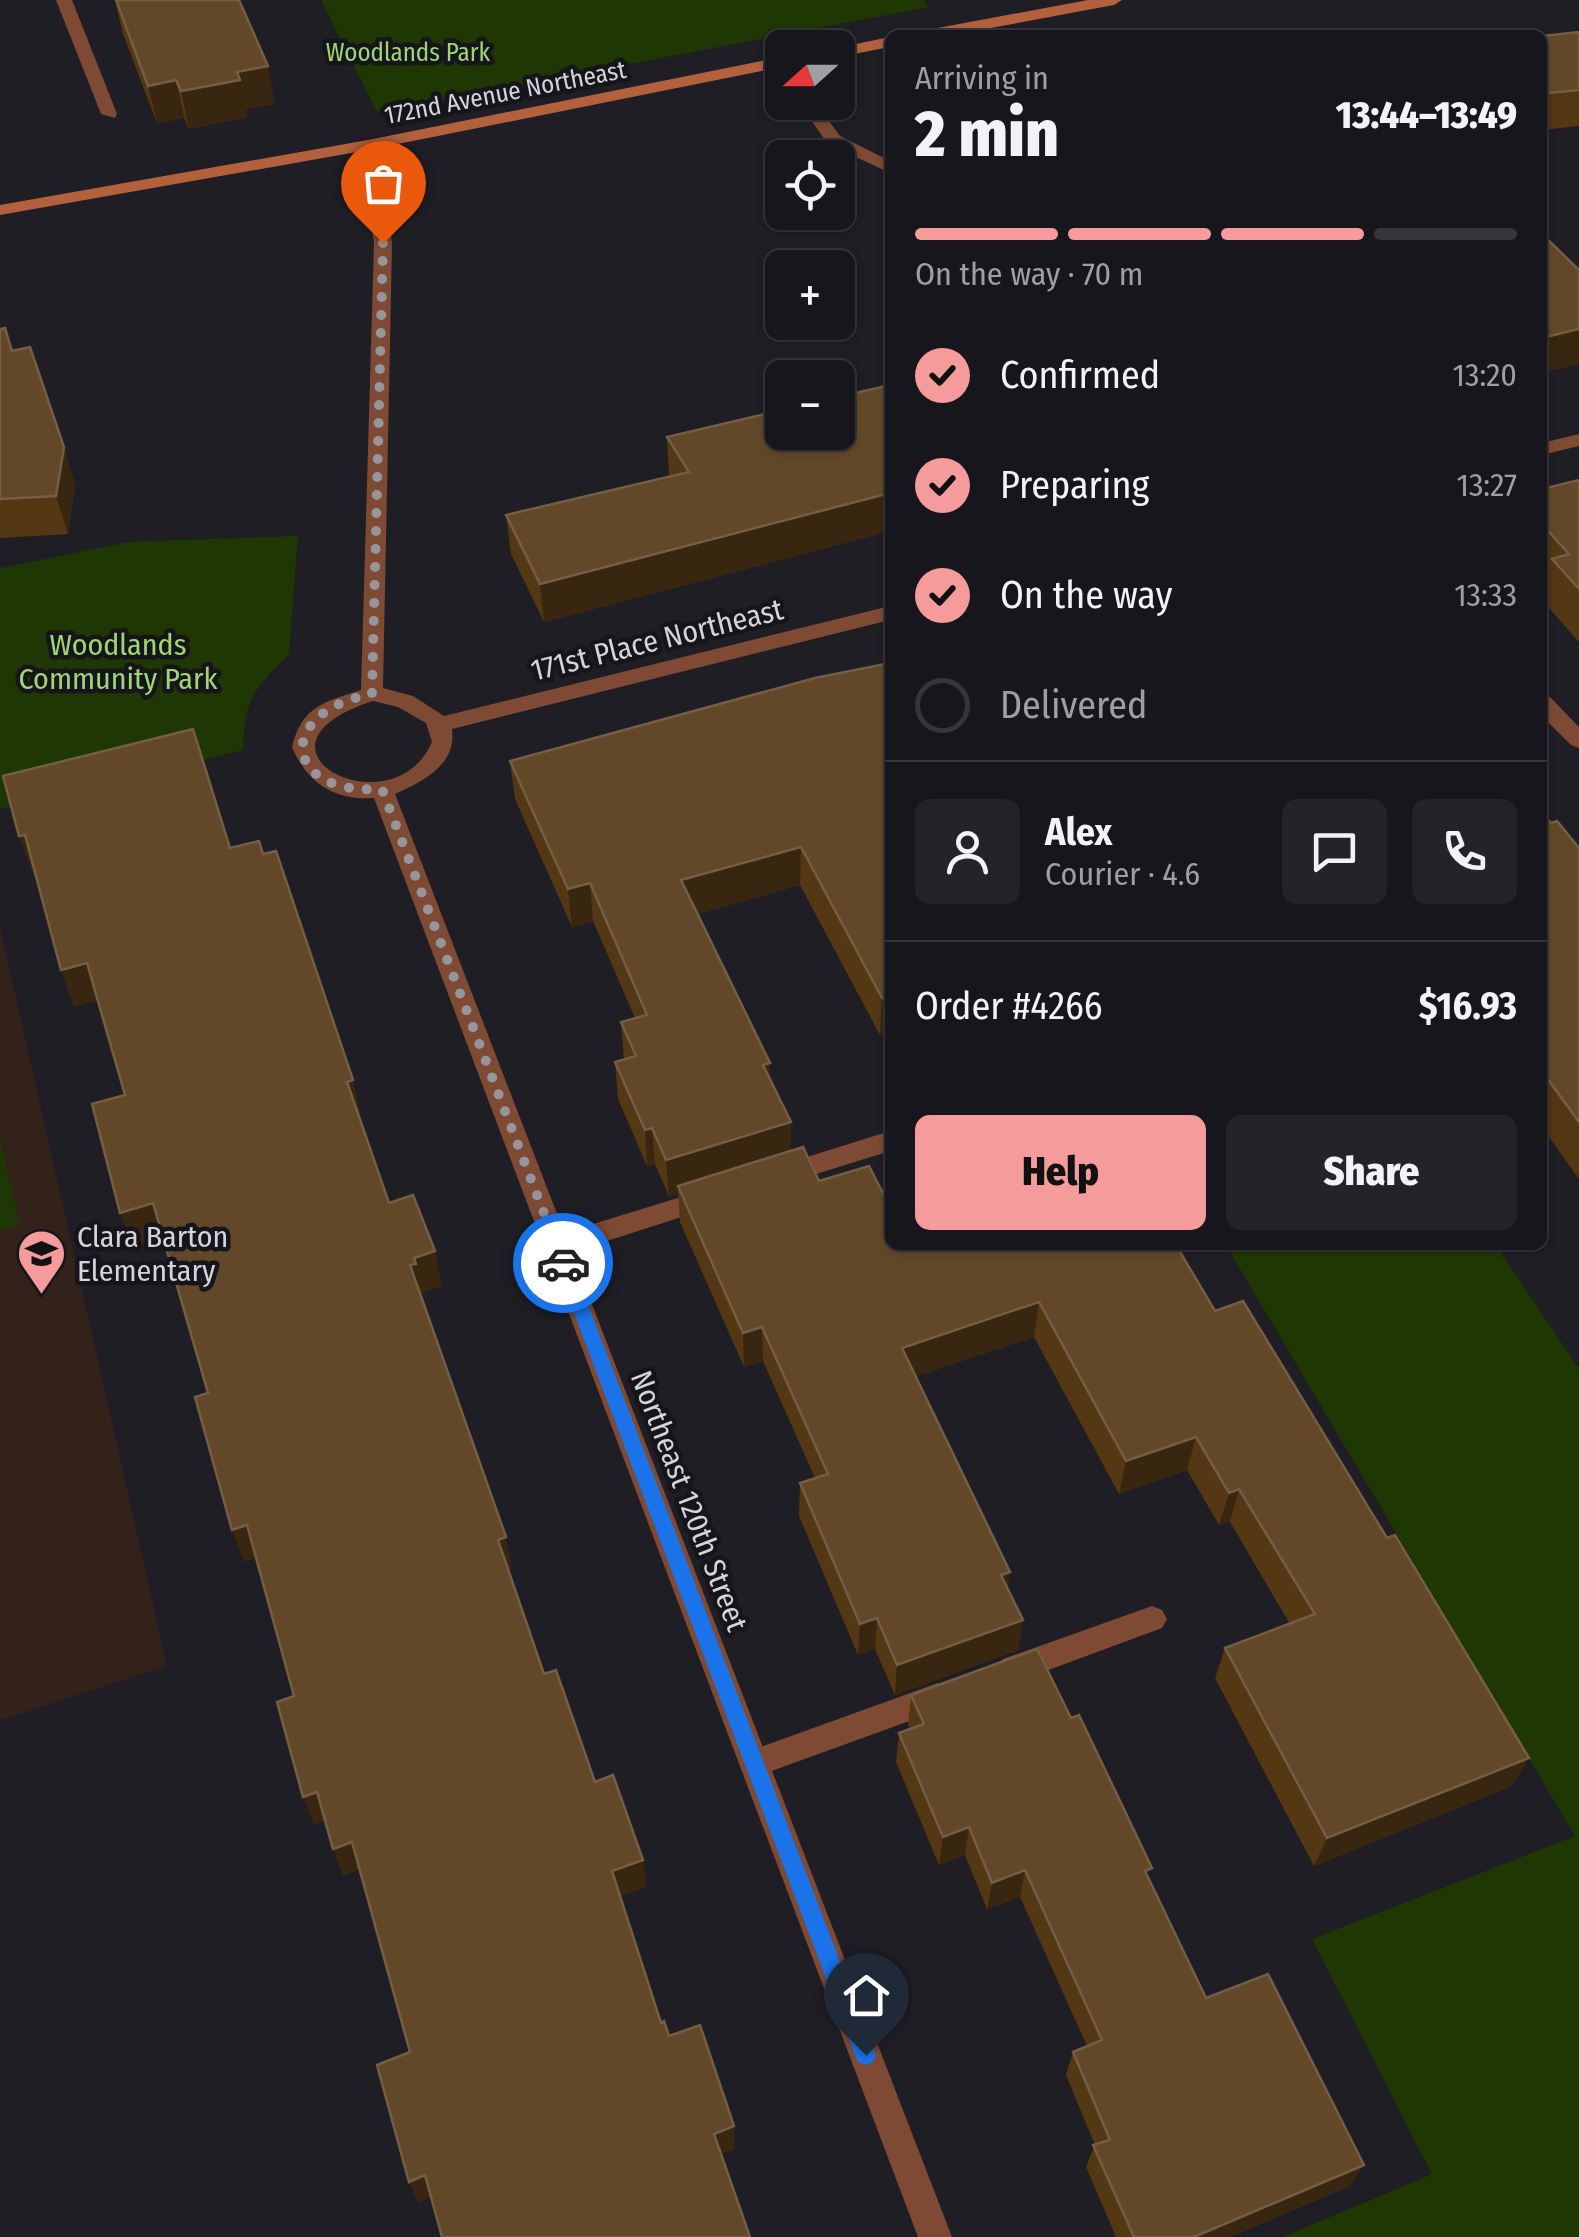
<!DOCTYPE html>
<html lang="en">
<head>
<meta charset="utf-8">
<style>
  :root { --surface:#17161c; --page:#242329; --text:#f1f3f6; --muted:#9e9fa3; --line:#36353b; --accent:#f59b9c }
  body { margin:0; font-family:"Fira Sans Condensed",sans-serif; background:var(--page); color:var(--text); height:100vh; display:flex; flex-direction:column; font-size:38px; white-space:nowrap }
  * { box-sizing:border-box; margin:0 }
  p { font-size:32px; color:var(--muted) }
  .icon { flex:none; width:55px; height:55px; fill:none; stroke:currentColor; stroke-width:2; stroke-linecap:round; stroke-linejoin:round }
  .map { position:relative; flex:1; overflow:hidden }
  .sheet { position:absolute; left:885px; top:30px; width:662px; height:1220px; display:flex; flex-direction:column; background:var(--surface); border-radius:15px; box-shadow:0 2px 8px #0004,0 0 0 2px var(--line) }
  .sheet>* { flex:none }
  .needle { width:65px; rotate:249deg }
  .fabs { position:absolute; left:765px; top:30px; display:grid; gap:20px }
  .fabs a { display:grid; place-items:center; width:90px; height:90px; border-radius:15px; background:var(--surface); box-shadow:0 2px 8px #0004,0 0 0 2px var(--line); font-size:50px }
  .pin { position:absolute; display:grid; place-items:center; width:85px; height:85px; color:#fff; margin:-102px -42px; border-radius:50% 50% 50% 0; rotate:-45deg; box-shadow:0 0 10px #0007 }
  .pin .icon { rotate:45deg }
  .courier { position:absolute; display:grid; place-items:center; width:100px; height:100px; margin:-50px; border:8px solid #1a73e8; border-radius:50%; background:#fff; color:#222; box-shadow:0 2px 12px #0007 }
  .overview em { font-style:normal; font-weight:800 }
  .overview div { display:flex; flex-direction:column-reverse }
  .overview { display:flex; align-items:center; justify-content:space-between; height:170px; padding:0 30px }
  h1 { font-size:65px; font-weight:800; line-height:75px }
  .bar { display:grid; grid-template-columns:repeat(4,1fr); gap:15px 10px; align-content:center; height:120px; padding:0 30px }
  .bar i { height:12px; border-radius:8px; background:var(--line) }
  .bar .current { background:var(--accent) }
  .bar p { grid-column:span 4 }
  .line { display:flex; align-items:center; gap:25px; padding:0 30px; border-top:2px solid var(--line) }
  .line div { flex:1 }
  .round { display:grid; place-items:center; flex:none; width:105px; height:105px; border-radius:15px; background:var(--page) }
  ol { padding:0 30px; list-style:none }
  li { display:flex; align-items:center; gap:30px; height:110px }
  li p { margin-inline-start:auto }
  li .icon { padding:10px; border-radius:50%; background:var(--accent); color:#111; stroke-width:4 }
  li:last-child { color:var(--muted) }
  li i { width:55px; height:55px; border:5px solid var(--line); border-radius:50% }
  .action { display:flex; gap:20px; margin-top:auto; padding:20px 30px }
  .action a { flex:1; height:115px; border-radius:15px; background:var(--accent); color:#111; font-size:40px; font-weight:800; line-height:115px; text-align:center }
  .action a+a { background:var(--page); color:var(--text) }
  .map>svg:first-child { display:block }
  .education { fill:#322219 }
  .green { fill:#1f3702 }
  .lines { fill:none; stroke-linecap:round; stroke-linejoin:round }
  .lane { fill:#7e4a34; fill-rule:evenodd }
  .street { fill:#7e4a34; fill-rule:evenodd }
  .secondary { fill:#b3613d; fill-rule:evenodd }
  .wall { fill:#543713 }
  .shaded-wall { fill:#392611 }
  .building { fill:#624828; stroke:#745e44; stroke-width:2.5 }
  .route { fill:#1a73e8 }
  .done { stroke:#95959a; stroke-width:10; stroke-dasharray:0 18 }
  .labels { text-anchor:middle; stroke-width:9; stroke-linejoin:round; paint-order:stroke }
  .far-park-label { font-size:25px; fill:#9fd671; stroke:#16151c }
  .far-street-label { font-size:25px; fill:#d5d5d9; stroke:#16151c }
  .street-label { font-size:30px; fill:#d5d5d9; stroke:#16151c }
  .park-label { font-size:30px; fill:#9fd671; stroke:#16151c }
  .poi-label { font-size:30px; fill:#d5d5d9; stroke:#16151c; text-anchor:start }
</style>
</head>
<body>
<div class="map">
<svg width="1579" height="2237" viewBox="0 0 1579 2237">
  <rect width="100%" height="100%" fill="#1f1e25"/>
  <path class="education" d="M0,927L167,1666L0,1720Z"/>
  <g class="green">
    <path d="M321,0H923L929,7L377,112Z"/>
    <path d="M298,536L289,654C254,689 244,700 243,750L0,809V568L129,542Z"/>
    <path d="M0,1139L20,1224L0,1231Z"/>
    <path d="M1226,1245H1496L1579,1369V2237H1283L1432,2174L1312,1939L1575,1836Z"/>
  </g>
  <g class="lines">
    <g class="lane">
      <path d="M56,0H72L117,114L115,118L101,114Z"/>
      <path d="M798,102H815L840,136L890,161V173L828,144Z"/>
      <path d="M890,1131V1151L781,1185L772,1182L768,1175L772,1168Z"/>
      <path d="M710,1188L719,1191L723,1198L719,1205L557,1257L548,1254L544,1246L548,1238Z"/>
      <path d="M1152,1606L1162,1610L1167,1619L1162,1628L1013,1683L1003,1679L998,1669L1003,1659Z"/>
      <path d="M938,1683L948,1687L953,1697L948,1707L755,1777L744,1773L740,1763L744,1753Z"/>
    </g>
    <g class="street">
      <path d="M368,140L377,145L392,243L383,688L413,696L444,716L890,606V620L452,729C457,765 423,781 395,794L952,2237H918L374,798C335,801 307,783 292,747C302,706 324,702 361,690L374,243L359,145ZM373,701L398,707L426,723L432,742C392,833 230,747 373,701Z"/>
      <path d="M1579,434V446L1542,455V443Z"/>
      <path d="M1542,695L1550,697L1579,727V748L1571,745L1542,716Z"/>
    </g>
    <g class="secondary">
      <path d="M1088,0H1122L1114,5L953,35H919L927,30Z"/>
      <path d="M890,37V47L838,57L836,48Z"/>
      <path d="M782,57V67L368,150L0,215V205L368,140Z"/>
    </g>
  </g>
  <g class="wall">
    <path d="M115,0L275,104L246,109L247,117L189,129L184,118L157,123L123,34Z"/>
    <path d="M1579,32V126L1542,130V36Z"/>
    <path d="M0,329L64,447L75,485L68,534L0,538Z"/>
    <path d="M667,437L890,531L544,622L511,554L506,515L669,477Z"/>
    <path d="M1579,480V642L1542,600V588L1545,579L1542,576V489Z"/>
    <path d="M890,663V1032L880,1035L800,885L697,914L770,1063V1081L791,1151L819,1181L890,1245L1215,1311L1512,1786L1314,1866L1215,1678L1225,1648L1290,1624L1230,1522L1219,1525L1187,1470L1119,1494L1034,1337L916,1376L1010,1572L1007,1587L1023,1620L1018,1650L895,1695L875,1649L858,1655L799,1516L800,1483L815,1478L763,1361L744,1367L680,1222L678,1193L669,1196L655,1164L647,1166L618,1099L615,1062L624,1060L621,1022L635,1018L593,921L572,927L515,799L510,761Z"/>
    <path d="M1542,813L1551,823L1579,848V1179L1542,1127Z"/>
    <path d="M911,1695L1149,1879L1206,1998L1350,2186L1230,2237H1116L1086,2167L1095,2145L1066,2075L1073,2052L1087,2046L1020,1897L987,1909L965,1855L939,1865L896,1762L899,1733L910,1729L908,1725Z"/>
  </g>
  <g class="shaded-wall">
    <path d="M268,66L275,104L246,109L247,117L189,129L181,91L237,72Z"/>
    <path d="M176,80L184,118L157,123L148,86Z"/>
    <path d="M1579,329V364L1542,373V338Z"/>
    <path d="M64,447L75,485L68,534L56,496Z"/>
    <path d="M890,493V531L544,622L540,584Z"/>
    <path d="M25,835L38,872L33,874L19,836Z"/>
    <path d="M801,847L800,885L683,918L681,880Z"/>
    <path d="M590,883L593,921L572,927L568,889Z"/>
    <path d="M87,963L99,1000L74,1007L61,970Z"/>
    <path d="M890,995V1032L880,1035L882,998Z"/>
    <path d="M770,1063L771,1100L763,1065Z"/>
    <path d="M353,1080L361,1117L355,1118L347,1082Z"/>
    <path d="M791,1122V1158L678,1186V1193L669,1196L666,1160Z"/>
    <path d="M652,1128L655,1164L647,1166L645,1130Z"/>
    <path d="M153,1203L166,1239L134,1248L120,1213Z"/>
    <path d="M435,1251L442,1286L422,1293L423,1299L418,1300L410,1265L414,1258Z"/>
    <path d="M1039,1302L1034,1337L900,1382L902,1348Z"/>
    <path d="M762,1327L763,1361L744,1367L743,1333Z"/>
    <path d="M1196,1437L1187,1470L1119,1494L1126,1461Z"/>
    <path d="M1239,1489L1230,1522L1219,1525L1229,1493Z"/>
    <path d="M247,1525L259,1557L244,1562L232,1530Z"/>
    <path d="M506,1537L512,1569L504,1571L498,1540Z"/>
    <path d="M1010,1572L1005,1603L1001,1575Z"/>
    <path d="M877,1618L875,1649L858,1655L860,1624Z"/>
    <path d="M1023,1620L1018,1650L895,1695L897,1665Z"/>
    <path d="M1529,1758L1512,1786L1314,1866L1327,1838Z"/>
    <path d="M317,1792L328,1820L314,1825L303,1797Z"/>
    <path d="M969,1827L965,1855L939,1865L943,1837Z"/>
    <path d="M352,1842L362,1869L343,1876L333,1849Z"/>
    <path d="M643,1860L647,1887L616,1898L612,1871Z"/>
    <path d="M1025,1870L1020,1897L987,1909L992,1883Z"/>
    <path d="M734,2126L735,2149L716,2156L714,2134Z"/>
    <path d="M1364,2165L1350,2186L1230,2237H1194Z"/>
    <path d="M425,2175L435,2196L418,2203L409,2182Z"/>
  </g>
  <g class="building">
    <path d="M116,0H239L268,66L237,72L240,80L181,91L176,80L148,86Z"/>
    <path d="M1579,32V90L1548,93L1542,86V36Z"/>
    <path d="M1542,234L1579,270V329L1542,338Z"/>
    <path d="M5,328L12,351L30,347L64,447L56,496L0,499V329Z"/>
    <path d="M890,385V493L540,584L506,515L689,472L667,437L782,410V432H838V397Z"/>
    <path d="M1579,480V589L1552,559L1569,554L1542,524V489Z"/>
    <path d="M890,663V995L882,998L801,847L681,880L770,1063L763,1065L791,1122L666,1160L652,1128L645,1130L615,1062L636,1056L621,1022L647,1015L590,883L568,889L510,761L815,678Z"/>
    <path d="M193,729L230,848L259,841L263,854L276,851L353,1080L347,1082L389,1203L413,1195L435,1251L414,1258L416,1264L410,1265L506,1537L498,1540L544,1674L556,1670L595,1782L613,1775L643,1860L612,1871L661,2023L664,2021L669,2036L700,2025L734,2126L714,2134L750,2237H442L425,2175L409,2182L377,2065L410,2052L352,1842L333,1849L317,1792L303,1797L277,1702L294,1696L247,1525L232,1530L195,1397L208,1393L153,1203L120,1213L92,1104L125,1095L87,963L61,970L25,835L19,836L3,776Z"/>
    <path d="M1542,813L1551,823L1557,821L1579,848V1122L1542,1071Z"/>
    <path d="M803,1147L819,1181L869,1166L890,1207V1245H1176L1215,1311L1243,1301L1387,1538L1395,1535L1529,1758L1327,1838L1225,1648L1315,1614L1239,1489L1229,1493L1196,1437L1126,1461L1039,1302L902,1348L1010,1572L1001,1575L1023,1620L897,1665L877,1618L860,1624L800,1483L828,1474L762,1327L743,1333L678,1186Z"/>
    <path d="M1037,1649L1071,1718L1079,1715L1152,1868L1145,1871L1206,1998L1268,1974L1364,2165L1194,2237H1134L1093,2145L1110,2140L1073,2052L1102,2040L1025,1870L992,1883L969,1827L943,1837L899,1733L924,1724L911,1695Z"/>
  </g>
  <path class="route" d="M563,1256L572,1263L876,2055L873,2062L866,2065L858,2062L855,2055L555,1263Z"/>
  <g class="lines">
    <path class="done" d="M383,243L372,694C274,712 282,796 382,789L563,1263"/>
  </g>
  <defs>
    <symbol id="school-pin" viewBox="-11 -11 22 30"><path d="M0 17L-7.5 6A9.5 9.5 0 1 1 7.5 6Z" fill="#f59b9c" stroke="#16151c"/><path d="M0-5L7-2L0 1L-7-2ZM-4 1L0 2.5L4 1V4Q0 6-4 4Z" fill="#111"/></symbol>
  </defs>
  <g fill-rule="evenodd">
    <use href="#school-pin" x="14" y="1226" width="55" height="75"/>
  </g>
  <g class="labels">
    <g class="far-park-label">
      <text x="408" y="61">Woodlands Park</text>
    </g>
    <g class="far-street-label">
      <text transform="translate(505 92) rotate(-11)" y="9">172nd Avenue Northeast</text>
    </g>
    <g class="street-label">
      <text transform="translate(657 640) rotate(-14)" y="10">171st Place Northeast</text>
      <text transform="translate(689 1501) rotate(69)" y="10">Northeast 120th Street</text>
    </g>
    <g class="park-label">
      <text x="118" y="655">Woodlands<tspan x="118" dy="34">Community Park</tspan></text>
    </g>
    <g class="poi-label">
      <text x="77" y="1247">Clara Barton<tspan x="77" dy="34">Elementary</tspan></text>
    </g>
  </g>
</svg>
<div class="fabs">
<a><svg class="needle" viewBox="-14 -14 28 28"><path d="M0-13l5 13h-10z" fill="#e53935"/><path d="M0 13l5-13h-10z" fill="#9e9fa3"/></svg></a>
<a><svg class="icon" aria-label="locate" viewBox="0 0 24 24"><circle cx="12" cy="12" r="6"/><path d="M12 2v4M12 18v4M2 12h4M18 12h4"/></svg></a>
<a>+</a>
<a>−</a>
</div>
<div class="pin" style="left:383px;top:243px;background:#ea580c"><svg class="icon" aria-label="bag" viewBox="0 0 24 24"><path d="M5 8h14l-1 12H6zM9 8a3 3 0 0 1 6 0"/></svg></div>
<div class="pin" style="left:866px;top:2055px;background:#1f2937"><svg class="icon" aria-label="home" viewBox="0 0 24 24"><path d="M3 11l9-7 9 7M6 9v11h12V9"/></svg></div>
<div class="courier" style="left:563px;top:1263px"><svg class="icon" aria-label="car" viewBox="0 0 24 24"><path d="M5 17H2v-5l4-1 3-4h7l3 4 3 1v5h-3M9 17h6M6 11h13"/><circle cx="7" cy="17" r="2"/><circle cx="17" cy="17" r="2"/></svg></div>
<section class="sheet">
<div class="overview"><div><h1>2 min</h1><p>Arriving in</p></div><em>13:44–13:49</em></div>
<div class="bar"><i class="current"></i><i class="current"></i><i class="current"></i><i></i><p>On the way · 70 m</p></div>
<ol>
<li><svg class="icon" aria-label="check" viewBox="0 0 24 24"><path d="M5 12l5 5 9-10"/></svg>Confirmed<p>13:20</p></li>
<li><svg class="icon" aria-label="check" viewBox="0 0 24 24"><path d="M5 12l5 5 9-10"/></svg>Preparing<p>13:27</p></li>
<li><svg class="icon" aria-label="check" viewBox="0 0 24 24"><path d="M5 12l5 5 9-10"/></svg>On the way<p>13:33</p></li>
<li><i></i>Delivered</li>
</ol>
<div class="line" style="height:180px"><a class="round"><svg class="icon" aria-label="person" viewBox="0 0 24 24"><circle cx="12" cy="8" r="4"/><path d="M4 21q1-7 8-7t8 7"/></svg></a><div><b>Alex</b><p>Courier · 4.6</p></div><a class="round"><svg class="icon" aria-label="chat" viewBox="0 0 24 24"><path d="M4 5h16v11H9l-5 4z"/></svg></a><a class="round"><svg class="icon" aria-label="phone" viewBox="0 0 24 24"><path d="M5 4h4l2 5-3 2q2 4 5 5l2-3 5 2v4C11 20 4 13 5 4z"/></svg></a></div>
<div class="line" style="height:130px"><div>Order #4266</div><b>$16.93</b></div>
<div class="action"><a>Help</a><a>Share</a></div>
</section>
</div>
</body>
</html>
